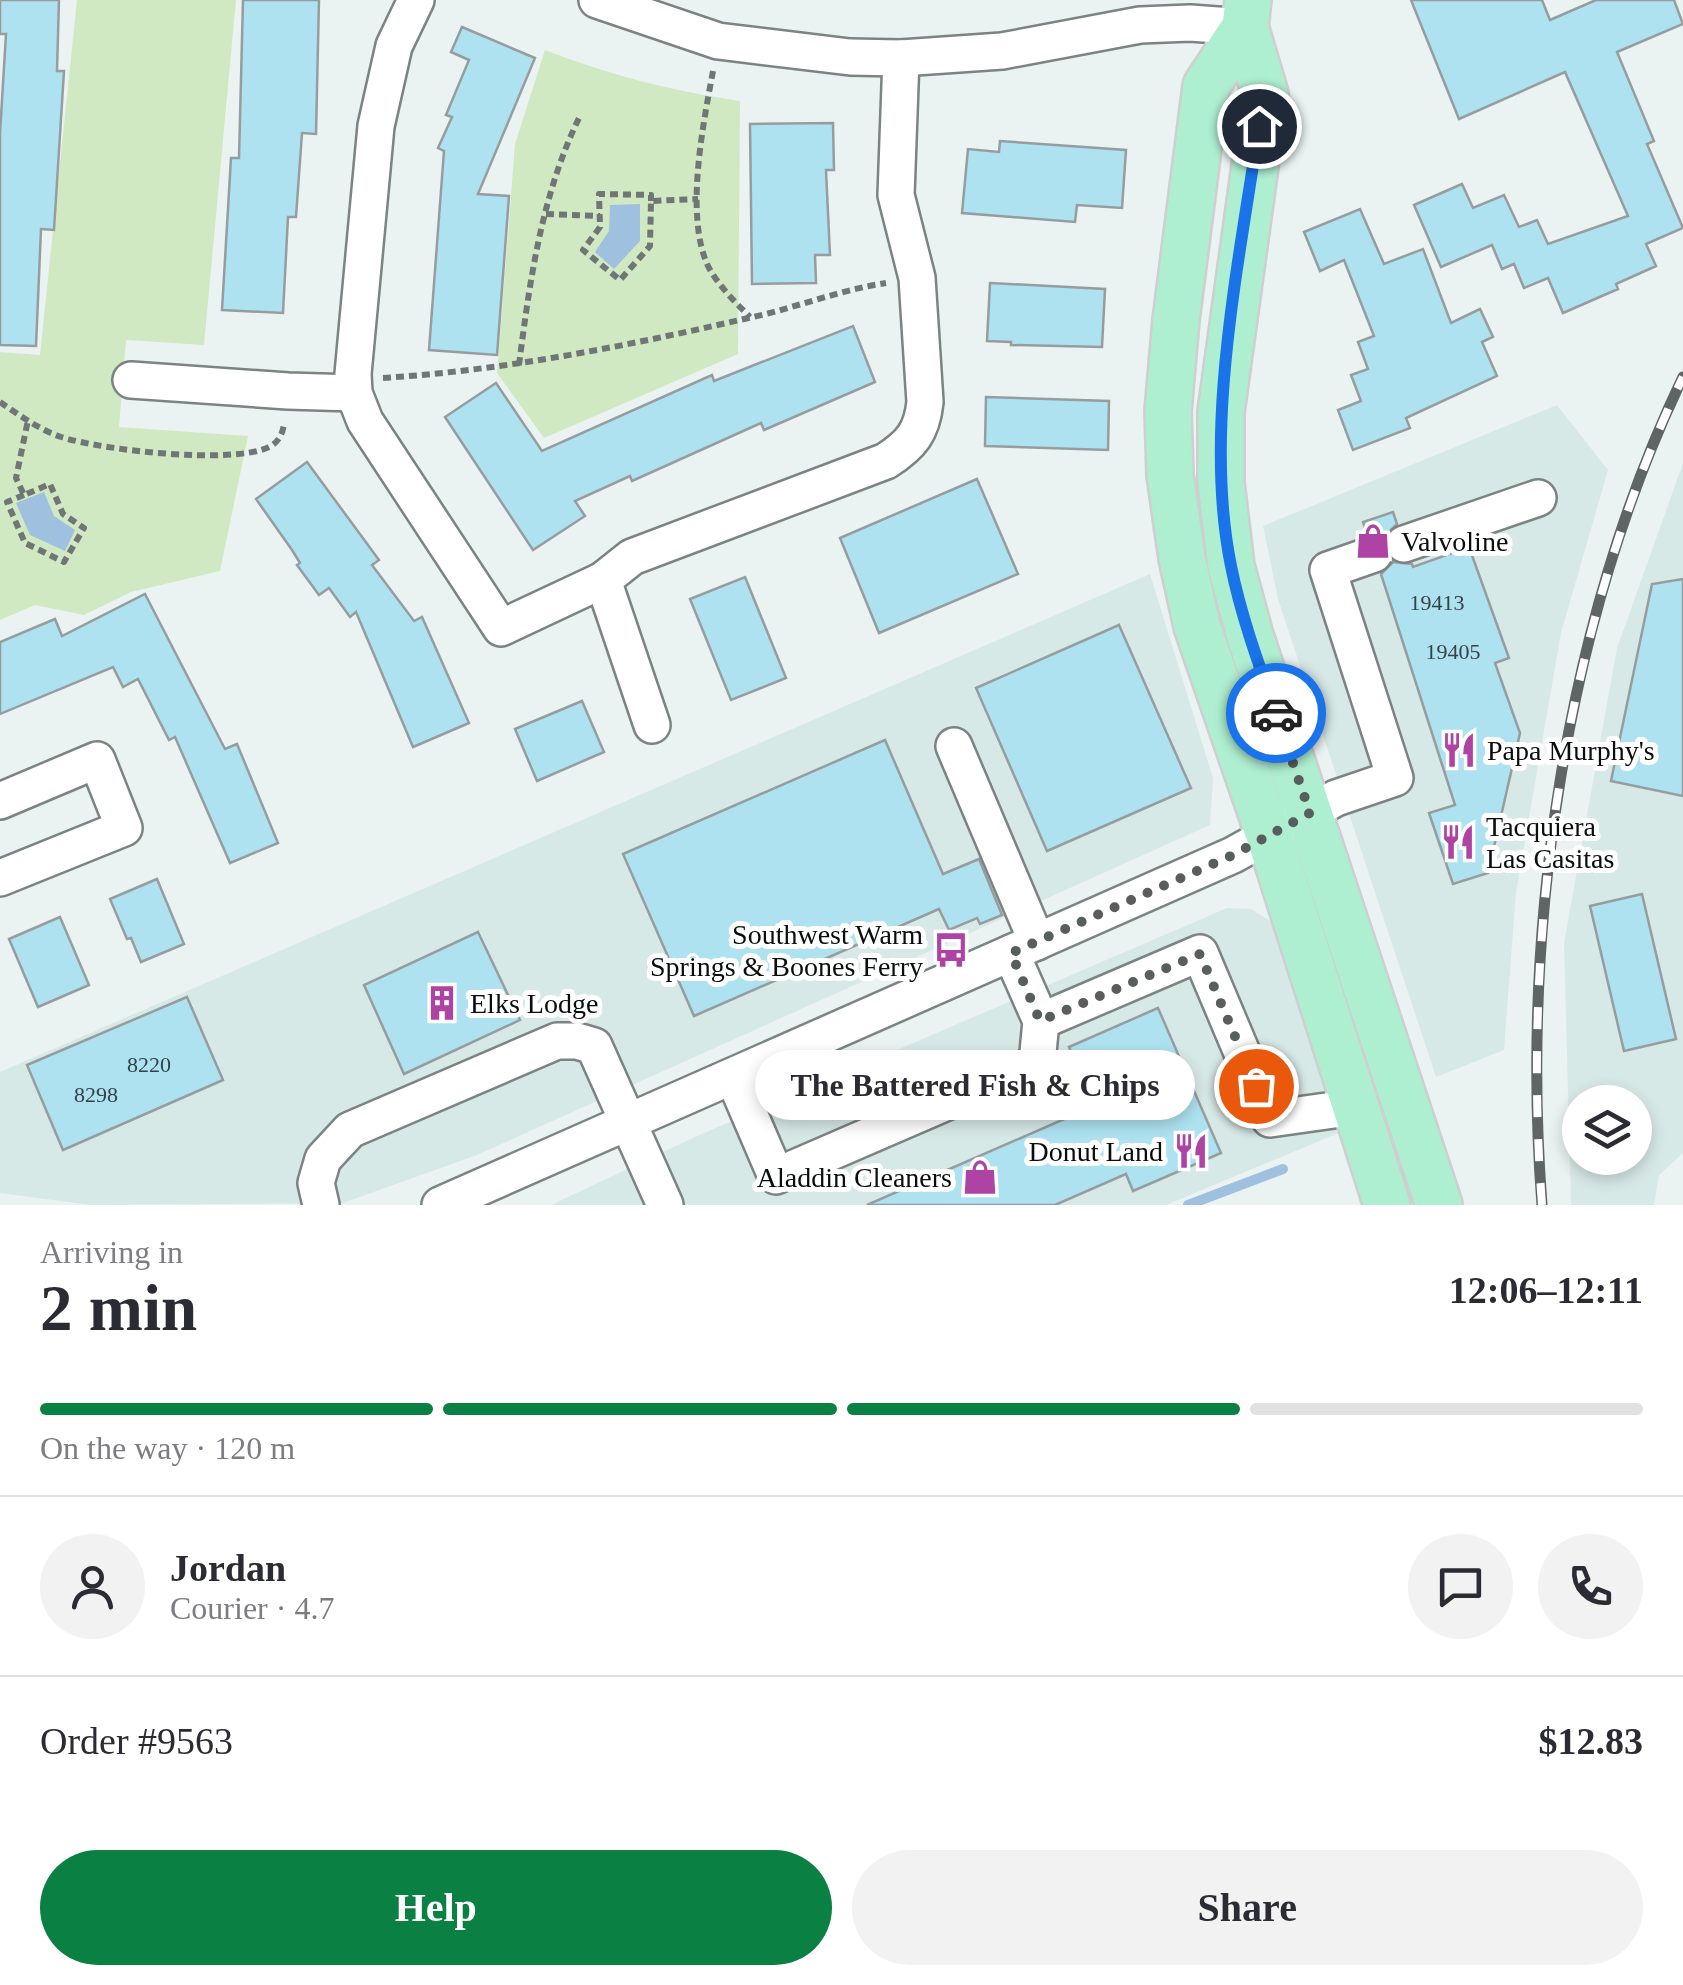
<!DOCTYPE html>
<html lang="en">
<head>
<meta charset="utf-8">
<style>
  :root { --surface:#fff; --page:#f2f2f3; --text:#2b2b33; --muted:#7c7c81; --line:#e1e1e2; --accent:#0b8043 }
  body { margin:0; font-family:Georgia,serif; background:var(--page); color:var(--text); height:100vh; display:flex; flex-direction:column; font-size:38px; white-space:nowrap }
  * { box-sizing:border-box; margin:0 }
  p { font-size:32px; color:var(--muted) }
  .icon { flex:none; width:55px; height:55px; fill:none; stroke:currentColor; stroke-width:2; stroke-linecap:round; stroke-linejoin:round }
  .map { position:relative; height:1205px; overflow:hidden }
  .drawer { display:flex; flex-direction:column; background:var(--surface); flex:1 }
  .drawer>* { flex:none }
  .buttons { position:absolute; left:1562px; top:1085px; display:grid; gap:20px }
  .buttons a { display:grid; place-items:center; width:90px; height:90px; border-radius:50%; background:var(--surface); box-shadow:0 5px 15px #0003; font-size:50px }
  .pin { position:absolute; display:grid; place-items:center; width:85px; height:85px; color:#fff; margin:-42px; border:5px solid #fff; border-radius:50%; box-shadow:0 2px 10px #0007 }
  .courier { position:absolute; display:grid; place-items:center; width:100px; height:100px; margin:-50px; border:8px solid #1a73e8; border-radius:50%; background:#fff; color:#222; box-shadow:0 2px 12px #0007 }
  .bubble { position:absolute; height:70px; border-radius:35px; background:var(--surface); box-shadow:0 5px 15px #0003; font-size:32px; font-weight:700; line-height:70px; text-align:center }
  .overview em { font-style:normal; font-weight:700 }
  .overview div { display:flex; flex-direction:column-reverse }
  .overview { display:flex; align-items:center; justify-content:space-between; height:170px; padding:0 40px }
  h1 { font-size:65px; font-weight:700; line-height:75px }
  .bar { display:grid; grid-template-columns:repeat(4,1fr); gap:15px 10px; align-content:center; height:120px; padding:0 40px }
  .bar i { height:12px; border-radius:8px; background:var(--line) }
  .bar .on { background:var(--accent) }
  .bar p { grid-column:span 4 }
  .line { display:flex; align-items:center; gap:25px; padding:0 40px; border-top:2px solid var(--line) }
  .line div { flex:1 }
  .round { display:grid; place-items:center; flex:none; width:105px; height:105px; border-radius:52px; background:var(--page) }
  .button { display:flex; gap:20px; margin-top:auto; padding:20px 40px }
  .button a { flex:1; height:115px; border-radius:60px; background:var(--accent); color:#fff; font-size:40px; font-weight:700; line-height:115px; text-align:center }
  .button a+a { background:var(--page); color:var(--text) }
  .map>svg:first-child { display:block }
  .built { fill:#d7e9e7; fill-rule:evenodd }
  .green { fill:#d1e9c3 }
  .water { fill:#9fc0df }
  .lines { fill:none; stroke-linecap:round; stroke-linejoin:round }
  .stream { stroke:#9fc0df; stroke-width:10 }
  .building { fill:#aee2f1; stroke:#969d9f; stroke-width:2.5 }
  .minor-casing { stroke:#7b8383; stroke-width:40 }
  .major-casing { stroke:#cecfcf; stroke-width:50 }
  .path { stroke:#707676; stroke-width:6; stroke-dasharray:8 5; stroke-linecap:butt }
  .minor { stroke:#fff; stroke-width:35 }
  .major { stroke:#afefd1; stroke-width:45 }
  .rail-casing { stroke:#5f6464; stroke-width:11 }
  .rail { stroke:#fff; stroke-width:8; stroke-dasharray:22; stroke-linecap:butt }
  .done { stroke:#585e5d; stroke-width:10; stroke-dasharray:0 18 }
  .route { stroke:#1a73e8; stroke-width:12 }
  .labels { text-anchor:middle; stroke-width:10; stroke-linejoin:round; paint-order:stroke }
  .number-label { font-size:22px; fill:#334246 }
  .poi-label { font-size:28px; fill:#0a0d0d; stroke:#fff; text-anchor:start }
</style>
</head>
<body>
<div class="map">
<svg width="1683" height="1205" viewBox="0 0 1683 1205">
  <rect width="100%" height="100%" fill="#eaf3f2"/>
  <g class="built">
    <path d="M1557,405L1608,470L1561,633L1516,893L1504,1050L1436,1077L1278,599L1263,526Z"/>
    <path d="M1683,463V1153L1659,1175L1654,1205H1571L1564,943L1617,648ZM1580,1102H1635V1158H1580Z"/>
    <path d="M1150,574L1213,778L1210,825L477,1155L343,1203L91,1205L0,1193V1072Z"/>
    <path d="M1227,908L1251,909L1273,923L1289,945L1346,1130L1166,1205H551L697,1136Z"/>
  </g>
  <g class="green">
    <path d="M77,0H236L204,345L126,340L119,427L248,436L220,571L131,592L84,615L35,605L0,620V352L40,355Z"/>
    <path d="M545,50C609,75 672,91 740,101L738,354L544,438L497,373L515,144Z"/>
  </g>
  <g class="water">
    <path d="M640,204V241L614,269L595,252L609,231L610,205Z"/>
    <path d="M44,492L54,516L75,530L65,551L30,535L16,503Z"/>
  </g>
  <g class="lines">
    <path class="stream" d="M1188,1205L1283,1169"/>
  </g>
  <g class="building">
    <path d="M0,0H59L57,71H64L54,230L41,229L36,346L0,345V133L6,34H0Z"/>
    <path d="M243,0H319L316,134L302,133L296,217H288L283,313L222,310L231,158H239Z"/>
    <path d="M1411,0H1542L1550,20L1596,0H1674L1683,24L1617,52L1654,141L1647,144L1683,228L1646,244L1656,266L1616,284L1618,289L1563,313L1548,278L1524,288L1514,264L1502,269L1492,245L1441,267L1414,205L1462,184L1473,208L1504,195L1519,227L1537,220L1548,244L1628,216L1565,72L1459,119Z"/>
    <path d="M462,27L535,58L478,194L509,196L497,355L429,350L444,151L438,148L452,117L446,115L469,60L451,52Z"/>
    <path d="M833,123L834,170H826L830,255H815L816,283L752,284L750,124Z"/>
    <path d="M1000,141L1126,150L1122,208L1077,205L1075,222L962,213L968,149L999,152Z"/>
    <path d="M1360,209L1384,264L1423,249L1451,323L1480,309L1493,337L1482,342L1497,376L1406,418L1410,428L1353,450L1338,410L1361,401L1351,375L1368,369L1358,342L1374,336L1344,260L1320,271L1304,232Z"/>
    <path d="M990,283L1105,289L1102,347L1011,345V342L987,341Z"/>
    <path d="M853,326L875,382L764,430L761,423L632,481L630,476L575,501L585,516L533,550L445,417L496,383L542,451L712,375L714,381Z"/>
    <path d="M986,397L1109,401L1108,450L985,446Z"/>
    <path d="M307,462L379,560L372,565L414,621L422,617L469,723L413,747L356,612L350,617L329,588L319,595L297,565L300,563L292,550L256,499Z"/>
    <path d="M977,479L1018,574L879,633L840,538Z"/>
    <path d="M1393,512L1397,524L1385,536L1367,534L1363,522Z"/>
    <path d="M1469,547L1509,658L1495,663L1520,733L1488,873L1453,884L1429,813L1455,805L1381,574L1393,562L1412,564L1413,567Z"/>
    <path d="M745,577L786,678L731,700L690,599Z"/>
    <path d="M1683,579V796L1611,781L1652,584Z"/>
    <path d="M145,594L225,749L237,744L278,843L230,863L175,737L169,740L138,679L123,687L113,667L0,714V642L55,619L62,636Z"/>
    <path d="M1119,625L1191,788L1047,851L976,688Z"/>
    <path d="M582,701L604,752L537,781L515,729Z"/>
    <path d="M885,740L943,874L979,859L1002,915L980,924L977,918L949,930L939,909L694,1016L623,854Z"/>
    <path d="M157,879L184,944L141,962L131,938L127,939L110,899Z"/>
    <path d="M1642,894L1676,1039L1624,1051L1590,906Z"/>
    <path d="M60,917L89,985L38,1007L9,939Z"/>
    <path d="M478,932L520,1020L404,1074L364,985Z"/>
    <path d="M187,997L223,1080L63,1150L27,1065Z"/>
    <path d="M1158,1008L1221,1153L1133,1191L1126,1174L1055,1205H867L1094,1106L1069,1047Z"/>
  </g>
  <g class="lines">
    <defs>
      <g id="minor">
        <path d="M416,0L394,46L376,126L353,374L354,393L365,421L501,628L603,580L632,557L886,461C911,445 922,432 925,402L917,278L896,195L901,58"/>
        <path d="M597,0L718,41L850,57L901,58L1002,51L1140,25L1190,23L1245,27"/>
        <path d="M131,380L288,391L354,393"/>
        <path d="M1404,544L1538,498"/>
        <path d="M603,580L652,725"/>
        <path d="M954,746L1037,942"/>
        <path d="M0,801L97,760L124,828L0,878"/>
        <path d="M1041,1021L1200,953L1270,1119L1355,1107"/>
        <path d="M733,1076L776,1176L1037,1063L1041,1021L1011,953"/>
        <path d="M321,1205L316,1183L323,1159L350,1130L557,1041H577L594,1046L665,1205"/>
        <path d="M440,1205L1233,855L1336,798L1395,778L1328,570L1374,554"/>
      </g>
      <g id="major">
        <path d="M1248,0L1245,27L1265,94L1221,412V483L1231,566L1250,636L1439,1205"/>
        <path d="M1245,27L1206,86L1176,320L1168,411L1170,475L1182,558L1197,626L1269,835L1387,1205"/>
      </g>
    </defs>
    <use href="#minor" class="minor-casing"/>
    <use href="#major" class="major-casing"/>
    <g class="path">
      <path d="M713,71C703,125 684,218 709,268C719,286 735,302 750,317"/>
      <path d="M651,201V195L599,194L600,227L583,250L620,280L650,246L651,201L698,199"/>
      <path d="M546,214L600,216"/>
      <path d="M519,365C530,279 542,192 581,114"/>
      <path d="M383,378C508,370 631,345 753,317C798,307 840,290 886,283"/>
      <path d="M0,402C19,415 40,430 61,437C102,450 232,465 269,447C279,442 283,433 284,423"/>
      <path d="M24,495L7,502L25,543L64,562L84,528L63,514L50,484L24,495L16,478L28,420"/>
    </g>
    <use href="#minor" class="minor"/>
    <use href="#major" class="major"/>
    <defs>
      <path id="rail" d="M1542,1205C1521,932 1564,625 1683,377"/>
    </defs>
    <use href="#rail" class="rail-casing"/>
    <use href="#rail" class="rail"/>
  </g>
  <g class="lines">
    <path class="done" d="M1256,1086L1200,954L1040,1021L1011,953L1233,855L1310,813L1276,713"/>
    <path class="route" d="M1259,126C1239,264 1203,429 1231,566C1241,616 1259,665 1276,713"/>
  </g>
  <defs>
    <symbol id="shop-bare" viewBox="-9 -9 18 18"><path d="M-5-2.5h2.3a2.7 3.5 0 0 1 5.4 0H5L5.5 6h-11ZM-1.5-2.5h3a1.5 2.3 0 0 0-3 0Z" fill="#ae43a4" stroke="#fff" stroke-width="2.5" paint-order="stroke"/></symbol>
    <symbol id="restaurant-bare" viewBox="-9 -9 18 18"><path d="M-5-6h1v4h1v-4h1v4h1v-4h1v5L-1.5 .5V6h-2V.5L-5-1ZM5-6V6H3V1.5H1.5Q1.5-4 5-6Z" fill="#ae43a4" stroke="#fff" stroke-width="2.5" paint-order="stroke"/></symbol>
    <symbol id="bus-bare" viewBox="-9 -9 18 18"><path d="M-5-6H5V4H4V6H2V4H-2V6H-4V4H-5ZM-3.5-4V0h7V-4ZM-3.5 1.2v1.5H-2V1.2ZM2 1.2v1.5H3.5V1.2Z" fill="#ae43a4" stroke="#fff" stroke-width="2.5" paint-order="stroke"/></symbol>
    <symbol id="building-bare" viewBox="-9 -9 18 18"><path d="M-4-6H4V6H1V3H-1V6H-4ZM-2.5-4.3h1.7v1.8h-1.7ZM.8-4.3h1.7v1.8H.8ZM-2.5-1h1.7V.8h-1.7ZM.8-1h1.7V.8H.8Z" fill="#ae43a4" stroke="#fff" stroke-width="2.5" paint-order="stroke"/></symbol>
  </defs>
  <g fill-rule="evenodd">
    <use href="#shop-bare" x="1348" y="516" width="50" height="50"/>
    <use href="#restaurant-bare" x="1434" y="725" width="50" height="50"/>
    <use href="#restaurant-bare" x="1433" y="817" width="50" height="50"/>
    <use href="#bus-bare" x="926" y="925" width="50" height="50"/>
    <use href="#building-bare" x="417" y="978" width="50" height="50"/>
    <use href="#restaurant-bare" x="1166" y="1126" width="50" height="50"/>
    <use href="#shop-bare" x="955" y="1152" width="50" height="50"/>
  </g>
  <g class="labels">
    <g class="number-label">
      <text x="1437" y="610">19413</text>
      <text x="1453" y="659">19405</text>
      <text x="149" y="1072">8220</text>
      <text x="96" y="1102">8298</text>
    </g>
    <g class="poi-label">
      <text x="1401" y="551">Valvoline</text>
      <text x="1487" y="760">Papa Murphy's</text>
      <text x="1486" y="836">Tacquiera<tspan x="1486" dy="32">Las Casitas</tspan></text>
      <text x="923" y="944" text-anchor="end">Southwest Warm<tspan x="923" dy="32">Springs &amp; Boones Ferry</tspan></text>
      <text x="470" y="1013">Elks Lodge</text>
      <text x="1163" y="1161" text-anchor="end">Donut Land</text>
      <text x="952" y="1187" text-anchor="end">Aladdin Cleaners</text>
    </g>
  </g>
</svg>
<div class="buttons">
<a><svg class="icon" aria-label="layers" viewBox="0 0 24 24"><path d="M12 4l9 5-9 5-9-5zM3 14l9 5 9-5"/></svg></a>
</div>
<div class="pin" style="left:1256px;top:1086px;background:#ea580c"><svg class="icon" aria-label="bag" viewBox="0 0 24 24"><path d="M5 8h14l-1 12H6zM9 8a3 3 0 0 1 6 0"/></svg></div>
<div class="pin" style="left:1259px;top:126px;background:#1f2937"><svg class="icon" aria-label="home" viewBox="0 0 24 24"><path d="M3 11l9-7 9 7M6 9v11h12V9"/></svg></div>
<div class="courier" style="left:1276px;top:713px"><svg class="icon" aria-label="car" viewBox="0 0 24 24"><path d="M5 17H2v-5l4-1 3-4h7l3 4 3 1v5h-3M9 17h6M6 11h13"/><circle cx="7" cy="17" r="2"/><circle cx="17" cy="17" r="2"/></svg></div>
<div class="bubble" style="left:755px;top:1050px;width:440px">The Battered Fish &amp; Chips</div>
</div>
<section class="drawer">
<div class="overview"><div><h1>2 min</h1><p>Arriving in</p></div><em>12:06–12:11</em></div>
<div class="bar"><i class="on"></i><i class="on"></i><i class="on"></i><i></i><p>On the way · 120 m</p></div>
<div class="line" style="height:180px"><a class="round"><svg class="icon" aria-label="person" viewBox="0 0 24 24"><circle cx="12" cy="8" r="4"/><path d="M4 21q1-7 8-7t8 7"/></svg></a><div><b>Jordan</b><p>Courier · 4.7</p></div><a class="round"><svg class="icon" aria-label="chat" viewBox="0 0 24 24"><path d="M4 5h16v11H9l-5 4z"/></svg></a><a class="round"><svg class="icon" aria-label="phone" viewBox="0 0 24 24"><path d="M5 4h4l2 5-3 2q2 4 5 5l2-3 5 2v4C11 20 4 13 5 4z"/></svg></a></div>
<div class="line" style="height:130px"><div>Order #9563</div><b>$12.83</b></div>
<div class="button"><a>Help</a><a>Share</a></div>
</section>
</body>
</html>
